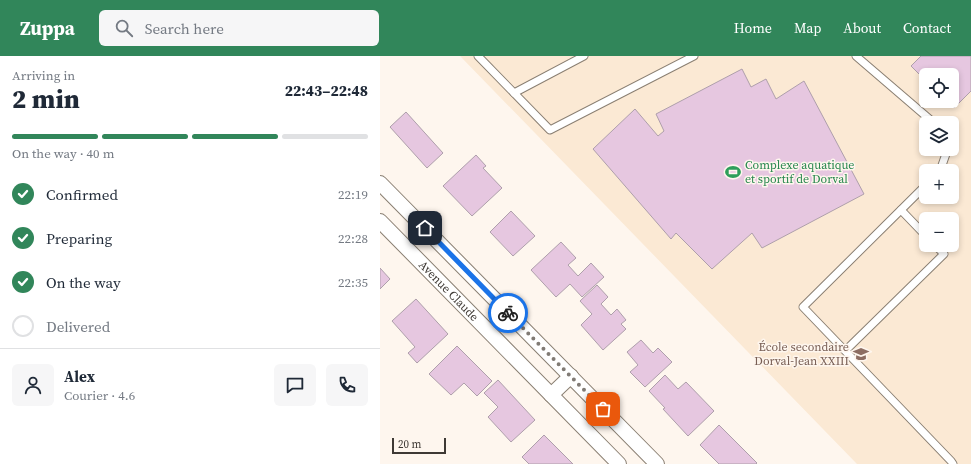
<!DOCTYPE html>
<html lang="en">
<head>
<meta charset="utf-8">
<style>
  :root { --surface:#fff; --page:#f6f6f7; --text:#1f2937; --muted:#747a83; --line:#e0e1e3; --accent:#31865a }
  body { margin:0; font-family:"Source Serif 4",serif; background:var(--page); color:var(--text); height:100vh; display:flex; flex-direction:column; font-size:15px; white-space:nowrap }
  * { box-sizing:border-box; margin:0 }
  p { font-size:13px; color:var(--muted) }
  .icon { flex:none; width:22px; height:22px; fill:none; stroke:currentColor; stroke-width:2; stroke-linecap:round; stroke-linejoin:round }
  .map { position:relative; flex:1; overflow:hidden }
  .sheet { display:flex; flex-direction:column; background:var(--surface); width:380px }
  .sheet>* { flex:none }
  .tools { position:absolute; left:539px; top:12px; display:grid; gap:8px }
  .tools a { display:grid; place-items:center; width:40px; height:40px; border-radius:6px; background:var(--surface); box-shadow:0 2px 6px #0003; font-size:20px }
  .scale { position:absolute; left:12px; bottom:10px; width:54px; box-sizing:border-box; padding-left:4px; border:2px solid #3e3934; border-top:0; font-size:11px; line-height:14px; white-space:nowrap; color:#3e3934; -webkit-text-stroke:3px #fef6ee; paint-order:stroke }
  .pin { position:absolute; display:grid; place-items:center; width:34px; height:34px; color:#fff; margin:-17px; border-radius:8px; box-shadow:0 2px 6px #0006 }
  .courier { position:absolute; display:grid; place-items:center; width:40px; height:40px; margin:-20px; border:3px solid #1a73e8; border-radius:50%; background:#fff; color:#222; box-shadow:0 1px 5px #0007 }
  .overview em { font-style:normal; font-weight:800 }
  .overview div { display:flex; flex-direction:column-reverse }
  .overview { display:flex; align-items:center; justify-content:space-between; height:68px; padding:0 12px }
  h1 { font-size:26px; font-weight:800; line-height:30px }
  .bar { display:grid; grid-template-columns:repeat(4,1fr); gap:6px 4px; align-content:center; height:48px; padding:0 12px }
  .bar i { height:5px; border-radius:3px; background:var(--line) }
  .bar .selected { background:var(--accent) }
  .bar p { grid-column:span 4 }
  .line { display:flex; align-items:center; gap:10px; padding:0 12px; border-top:1px solid var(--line) }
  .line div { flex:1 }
  .round { display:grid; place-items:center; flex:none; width:42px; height:42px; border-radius:6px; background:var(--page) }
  ol { padding:0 12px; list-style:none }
  li { display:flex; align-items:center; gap:12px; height:44px }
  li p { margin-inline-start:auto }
  li .icon { padding:4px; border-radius:50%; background:var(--accent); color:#fff; stroke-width:4 }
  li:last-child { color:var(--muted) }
  li i { width:22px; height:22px; border:2px solid var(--line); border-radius:50% }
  header { display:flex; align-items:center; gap:24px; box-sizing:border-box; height:56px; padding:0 20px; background:var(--accent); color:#fff }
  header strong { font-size:19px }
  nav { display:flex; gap:22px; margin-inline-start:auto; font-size:14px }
  .search { width:280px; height:36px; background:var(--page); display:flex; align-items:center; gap:10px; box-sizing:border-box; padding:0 14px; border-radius:6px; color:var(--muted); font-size:15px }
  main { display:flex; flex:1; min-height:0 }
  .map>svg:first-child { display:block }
  .built { fill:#fbe9d4; fill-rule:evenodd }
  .building { fill:#e6c7e0; stroke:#ae9fab }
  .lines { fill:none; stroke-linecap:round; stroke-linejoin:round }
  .lane-casing { stroke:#8a7f72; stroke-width:9 }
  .street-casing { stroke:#8a7f72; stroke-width:16 }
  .lane { stroke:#fff; stroke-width:7 }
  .street { stroke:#fff; stroke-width:14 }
  .done { stroke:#817b75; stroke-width:4; stroke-dasharray:0 7.2 }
  .route { stroke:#1a73e8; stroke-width:5 }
  .labels { text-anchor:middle; stroke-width:3; stroke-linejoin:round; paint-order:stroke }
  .leisure-label { font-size:12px; fill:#27864d; stroke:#fef6ee; text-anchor:start }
  .street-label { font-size:12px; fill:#3e3934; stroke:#fef6ee }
  .education-label { font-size:12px; fill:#785e54; stroke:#fef6ee; text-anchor:end }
</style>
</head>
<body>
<header>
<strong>Zuppa</strong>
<div class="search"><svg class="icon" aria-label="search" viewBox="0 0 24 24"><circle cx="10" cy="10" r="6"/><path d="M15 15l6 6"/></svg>Search here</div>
<nav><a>Home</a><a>Map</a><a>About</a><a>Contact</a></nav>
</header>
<main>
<section class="sheet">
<div class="overview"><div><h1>2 min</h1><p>Arriving in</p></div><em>22:43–22:48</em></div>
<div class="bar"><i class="selected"></i><i class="selected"></i><i class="selected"></i><i></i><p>On the way · 40 m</p></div>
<ol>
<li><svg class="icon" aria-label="check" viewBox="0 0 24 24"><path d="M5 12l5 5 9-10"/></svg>Confirmed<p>22:19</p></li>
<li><svg class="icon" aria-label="check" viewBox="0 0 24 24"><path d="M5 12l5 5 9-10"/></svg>Preparing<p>22:28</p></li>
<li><svg class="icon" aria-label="check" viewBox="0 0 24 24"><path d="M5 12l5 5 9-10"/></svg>On the way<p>22:35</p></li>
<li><i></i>Delivered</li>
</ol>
<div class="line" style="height:72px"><a class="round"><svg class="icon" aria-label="person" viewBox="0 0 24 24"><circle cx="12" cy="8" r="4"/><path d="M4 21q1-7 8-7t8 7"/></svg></a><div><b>Alex</b><p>Courier · 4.6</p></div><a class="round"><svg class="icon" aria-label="chat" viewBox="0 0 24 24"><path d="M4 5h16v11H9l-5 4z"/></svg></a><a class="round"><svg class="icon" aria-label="phone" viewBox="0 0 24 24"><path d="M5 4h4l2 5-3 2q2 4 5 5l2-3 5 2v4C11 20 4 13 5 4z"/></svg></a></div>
</section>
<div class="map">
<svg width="591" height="408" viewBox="0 0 591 408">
  <rect width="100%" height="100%" fill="#fef6ee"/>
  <path class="built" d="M80,0H591V408H477ZM546,19H572V45H546ZM546,67H572V93H546ZM546,115H572V141H546ZM546,163H572V189H546Z"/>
  <g class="building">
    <path d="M541,0H591V35L574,52L567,45H572V19H546V25L531,10Z"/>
    <path d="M362,13L371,31L386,23L396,43L424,25L484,138L382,192L372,177L332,213L296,177L291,183L213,93L255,53L278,80L284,75L276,58Z"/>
    <path d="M26,56L63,97L47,112L10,71Z"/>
    <path d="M96,99L106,110L103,112L122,132L92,160L63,130Z"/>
    <path d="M131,155L155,180L133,200L110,176Z"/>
    <path d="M181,186L196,202L188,209L198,220L211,207L224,221L202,241L190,228L176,241L151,214Z"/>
    <path d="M0,212L10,223L0,233Z"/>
    <path d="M217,229L228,241L221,248L231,259L237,253L246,264L241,268L246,273L223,294L201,269L212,258L200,245Z"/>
    <path d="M36,243L68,278L37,307L28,297L35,291L12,265Z"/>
    <path d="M261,284L273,297L278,292L292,306L265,331L250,316L258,309L247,296Z"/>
    <path d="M77,290L112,325L97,340L84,327L71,339L49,318Z"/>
    <path d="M285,319L298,333L306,326L334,355L308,380L283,353L285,352L269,335Z"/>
    <path d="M118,324L155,364L131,386L108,361L118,351L104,337Z"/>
    <path d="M339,369L377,407L376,408H339L320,389Z"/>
    <path d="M164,379L193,408H149L142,401Z"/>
  </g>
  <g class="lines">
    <defs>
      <g id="lane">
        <path d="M98,0L170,74L314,0"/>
        <path d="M476,0L554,67"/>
        <path d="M134,37L204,0"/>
        <path d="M560,115L567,95L566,93"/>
        <path d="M546,129L423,251L571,405L573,408"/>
        <path d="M521,154L546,180"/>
        <path d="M466,294L564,198L555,189"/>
      </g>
      <g id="street">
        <path d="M0,127L277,408"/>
        <path id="s1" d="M0,165L239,408"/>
        <path d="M171,339L191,320"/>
      </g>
    </defs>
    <use href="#lane" class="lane-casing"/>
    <use href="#street" class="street-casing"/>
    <use href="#lane" class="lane"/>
    <use href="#street" class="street"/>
  </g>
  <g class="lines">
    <path class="done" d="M128,257L223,353"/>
    <path class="route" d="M45,172L128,257"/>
  </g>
  <defs>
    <symbol id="stadium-bare" viewBox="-9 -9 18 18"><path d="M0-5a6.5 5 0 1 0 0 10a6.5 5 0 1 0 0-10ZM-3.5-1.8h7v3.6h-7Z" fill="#2e9e5b" stroke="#fef6ee" stroke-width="2.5" paint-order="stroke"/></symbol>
    <symbol id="school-bare" viewBox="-9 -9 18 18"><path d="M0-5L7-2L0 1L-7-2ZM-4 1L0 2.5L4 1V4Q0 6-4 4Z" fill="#8d6e63" stroke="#fef6ee" stroke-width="2.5" paint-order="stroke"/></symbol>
  </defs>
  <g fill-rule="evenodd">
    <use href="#stadium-bare" x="342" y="105" width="22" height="22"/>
    <use href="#school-bare" x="470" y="287" width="22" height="22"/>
  </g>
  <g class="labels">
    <g class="leisure-label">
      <text x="365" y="113">Complexe aquatique<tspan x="365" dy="14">et sportif de Dorval</tspan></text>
    </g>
    <g class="street-label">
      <text dy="4" stroke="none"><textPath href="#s1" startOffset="98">Avenue Claude</textPath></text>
    </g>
    <g class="education-label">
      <text x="469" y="295">École secondaire<tspan x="469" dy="14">Dorval-Jean XXIII</tspan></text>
    </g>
  </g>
</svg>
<div class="tools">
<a><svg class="icon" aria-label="locate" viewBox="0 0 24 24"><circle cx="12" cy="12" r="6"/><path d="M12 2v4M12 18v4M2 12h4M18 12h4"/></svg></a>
<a><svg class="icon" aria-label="layers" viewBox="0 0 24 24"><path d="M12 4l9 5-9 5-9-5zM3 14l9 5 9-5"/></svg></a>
<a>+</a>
<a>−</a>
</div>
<div class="scale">20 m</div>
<div class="pin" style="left:223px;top:353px;background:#ea580c"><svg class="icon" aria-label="bag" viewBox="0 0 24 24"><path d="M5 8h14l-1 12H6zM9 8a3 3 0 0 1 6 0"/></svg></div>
<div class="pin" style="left:45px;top:172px;background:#1f2937"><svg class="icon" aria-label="home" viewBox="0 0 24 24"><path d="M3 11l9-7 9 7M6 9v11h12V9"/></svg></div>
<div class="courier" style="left:128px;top:257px"><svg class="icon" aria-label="bike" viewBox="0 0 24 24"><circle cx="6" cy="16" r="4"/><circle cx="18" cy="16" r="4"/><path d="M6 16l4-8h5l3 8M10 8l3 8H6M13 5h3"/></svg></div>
</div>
</main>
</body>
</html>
